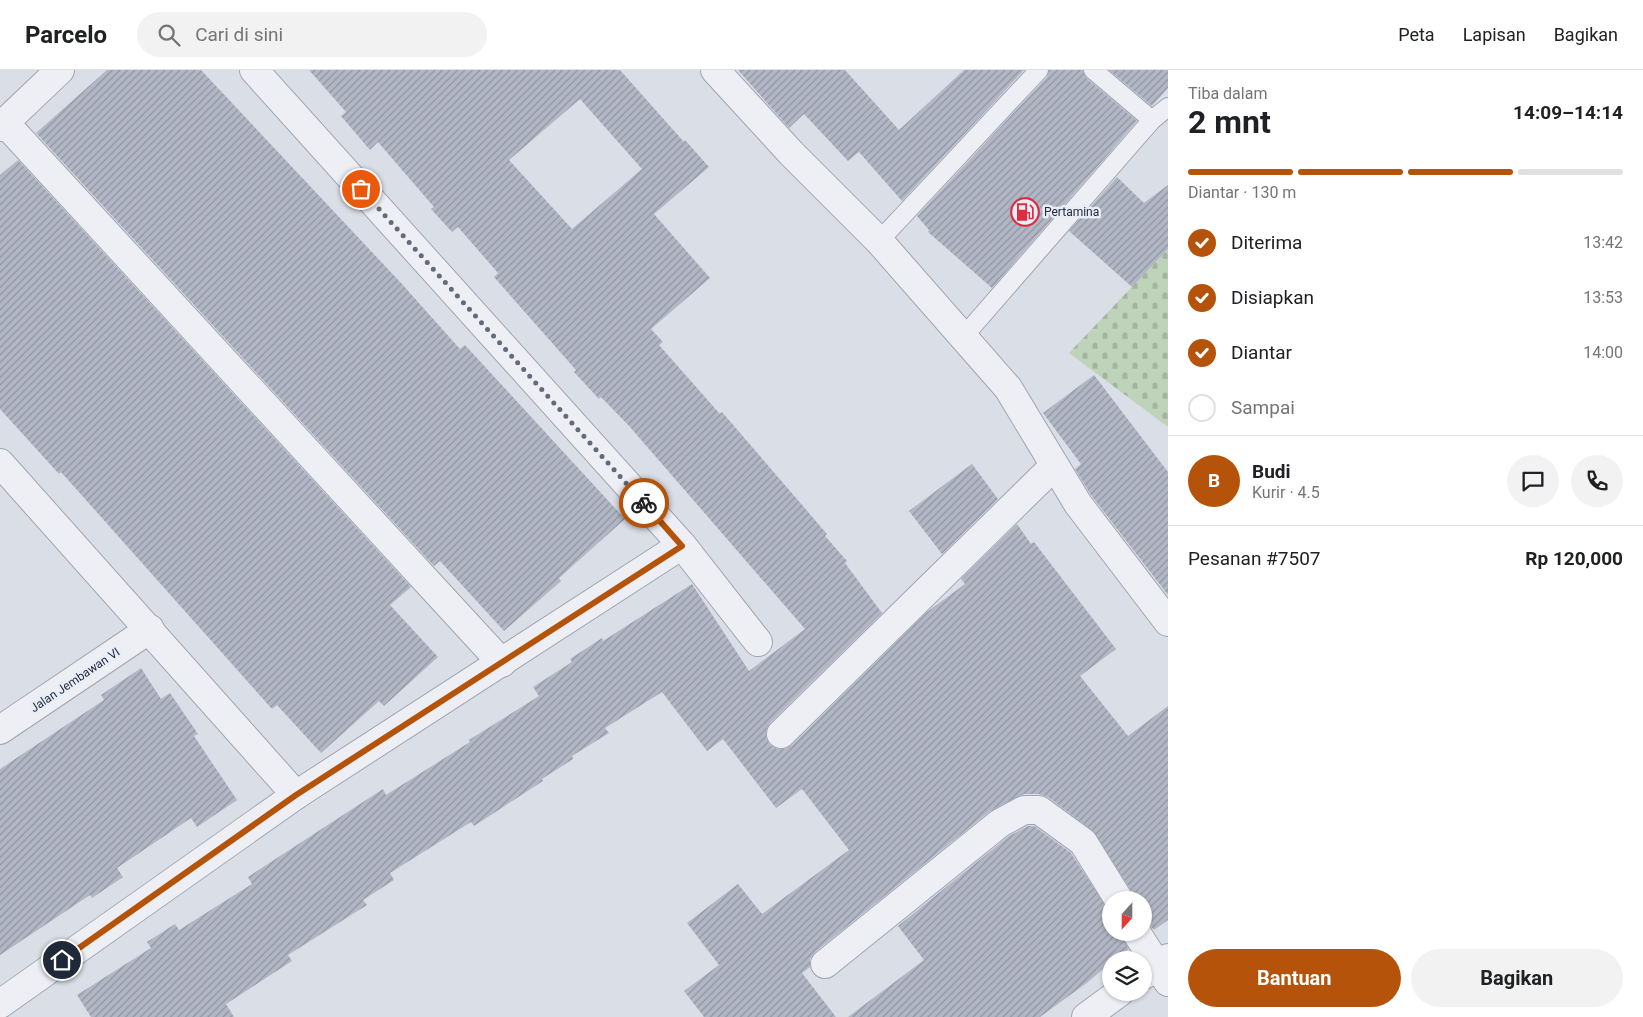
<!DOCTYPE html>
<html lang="id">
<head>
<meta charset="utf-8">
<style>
  :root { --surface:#fff; --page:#f2f2f2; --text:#202124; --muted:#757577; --line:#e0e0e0; --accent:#b45309 }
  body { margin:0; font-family:Roboto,sans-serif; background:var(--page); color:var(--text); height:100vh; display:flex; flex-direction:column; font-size:19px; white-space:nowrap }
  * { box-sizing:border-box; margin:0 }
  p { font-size:16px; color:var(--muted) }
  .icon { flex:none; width:28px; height:28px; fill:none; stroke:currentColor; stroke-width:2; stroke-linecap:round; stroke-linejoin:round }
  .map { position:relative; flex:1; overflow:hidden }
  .side { display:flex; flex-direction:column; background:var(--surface); width:475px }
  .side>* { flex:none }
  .needle { width:32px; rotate:201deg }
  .fabs { position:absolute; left:1102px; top:821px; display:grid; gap:10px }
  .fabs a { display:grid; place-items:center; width:50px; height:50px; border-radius:50%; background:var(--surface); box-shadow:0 1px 4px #0004; font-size:25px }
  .pin { position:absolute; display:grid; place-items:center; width:42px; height:42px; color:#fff; margin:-21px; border:2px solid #fff; border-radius:50%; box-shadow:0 1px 5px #0007 }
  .courier { position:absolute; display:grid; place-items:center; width:50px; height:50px; margin:-25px; border:4px solid #b45309; border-radius:50%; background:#fff; color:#222; box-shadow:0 1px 6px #0007 }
  .summary em { font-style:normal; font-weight:700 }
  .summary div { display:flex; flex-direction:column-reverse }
  .summary { display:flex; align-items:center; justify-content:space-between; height:85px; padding:0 20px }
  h1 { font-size:32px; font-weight:700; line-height:38px }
  .bar { display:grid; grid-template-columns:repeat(4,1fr); gap:8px 5px; align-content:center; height:60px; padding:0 20px }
  .bar i { height:6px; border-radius:4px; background:var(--line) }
  .bar .on { background:var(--accent) }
  .bar p { grid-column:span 4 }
  .line { display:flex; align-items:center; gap:12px; padding:0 20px; border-top:1px solid var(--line) }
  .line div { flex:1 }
  .round { display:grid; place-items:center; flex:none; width:52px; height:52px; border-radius:26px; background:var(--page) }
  ol { padding:0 20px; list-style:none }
  li { display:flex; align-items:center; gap:15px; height:55px }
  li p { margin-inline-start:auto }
  li .icon { padding:5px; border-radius:50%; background:var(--accent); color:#fff; stroke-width:4 }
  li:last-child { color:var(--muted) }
  li i { width:28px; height:28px; border:2px solid var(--line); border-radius:50% }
  .primary-button { display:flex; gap:10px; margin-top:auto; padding:10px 20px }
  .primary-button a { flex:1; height:58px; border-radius:30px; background:var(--accent); color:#fff; font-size:20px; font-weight:700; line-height:58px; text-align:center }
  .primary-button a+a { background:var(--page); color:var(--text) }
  header { display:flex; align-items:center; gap:30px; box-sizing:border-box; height:70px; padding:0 25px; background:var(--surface); border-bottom:1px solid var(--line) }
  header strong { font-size:24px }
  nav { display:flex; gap:28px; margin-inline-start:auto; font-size:18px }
  .search { width:350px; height:45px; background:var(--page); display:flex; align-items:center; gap:12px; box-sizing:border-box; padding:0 18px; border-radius:28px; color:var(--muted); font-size:19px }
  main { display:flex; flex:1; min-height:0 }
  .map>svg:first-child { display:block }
  .cemetery { fill:url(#cemetery-stones) }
  .building { fill:url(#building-hatch); fill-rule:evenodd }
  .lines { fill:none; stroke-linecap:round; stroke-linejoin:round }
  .service-casing { stroke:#9fa5b1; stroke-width:20 }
  .minor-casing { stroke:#9fa5b1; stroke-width:30 }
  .tertiary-casing { stroke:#9fa5b1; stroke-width:30 }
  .service { stroke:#edeff5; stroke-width:18 }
  .minor { stroke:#edeff5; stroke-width:28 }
  .tertiary { stroke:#edeff5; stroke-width:28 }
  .done { stroke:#636a79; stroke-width:5; stroke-dasharray:0 9 }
  .route { stroke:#b45309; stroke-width:6 }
  .labels { text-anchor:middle; stroke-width:5; stroke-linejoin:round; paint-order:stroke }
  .poi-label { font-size:12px; fill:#232b3e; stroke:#e9edf5; text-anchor:start }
  .street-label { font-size:12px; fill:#232b3e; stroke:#e9edf5 }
</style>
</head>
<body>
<header>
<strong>Parcelo</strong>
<div class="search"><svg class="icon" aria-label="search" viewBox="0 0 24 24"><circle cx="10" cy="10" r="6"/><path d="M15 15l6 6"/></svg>Cari di sini</div>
<nav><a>Peta</a><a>Lapisan</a><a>Bagikan</a></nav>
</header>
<main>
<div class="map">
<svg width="1168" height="947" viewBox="0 0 1168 947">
  <defs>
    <pattern id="cemetery-stones" width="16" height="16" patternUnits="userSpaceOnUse" patternTransform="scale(1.25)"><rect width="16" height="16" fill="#bfd2ba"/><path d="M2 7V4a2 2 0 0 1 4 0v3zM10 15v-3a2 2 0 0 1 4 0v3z" fill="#a4b4a1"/></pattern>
    <pattern id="building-hatch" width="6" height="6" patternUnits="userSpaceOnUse" patternTransform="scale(1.25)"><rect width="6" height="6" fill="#b1b7c4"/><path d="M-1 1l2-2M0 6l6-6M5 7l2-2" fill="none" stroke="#9095a1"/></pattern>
  </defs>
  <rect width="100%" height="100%" fill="#dadee7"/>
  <path class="cemetery" d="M1168,179V357L1069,283Z"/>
  <g class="building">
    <path d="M107,0H201L401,213L460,279L465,275L625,449L559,508L561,511L504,561L440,491L434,496L36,63Z"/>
    <path d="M309,0H620L684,72L685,70L709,97L654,144L710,208L651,259L663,272L659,275L720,344L722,342L827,464L825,466L847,491L845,493L882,543L770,653L766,660V668L770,675L777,679H785L792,675L927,542L965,514L961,509L1017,454L1031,474L1034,472L1116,579L1080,606L1128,666L1168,636V850L1154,860L1144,849V830H1135L1132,822L1092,760L1048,727L1039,724H1024L990,741L815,882L810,889V897L802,903L836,947H704L684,921L719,895L687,853L738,814L762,844L849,780L802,719L776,738L723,669L707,681L662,622L605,658L609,663L572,686L573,689L542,709L543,711L474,756L471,752L390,803L394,810L363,830L367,835L288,885L292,891L226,934L234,947H91L77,925L151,878L147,872L175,854L179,860L252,814L248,807L383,719L386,725L470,672L469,670L539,626L533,617L572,592L570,589L602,568L603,571L692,514L749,601L805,559L630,357L601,327L599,329L574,302L576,300L494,207L498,203L458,157L452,162L431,139L434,137L378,72L370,80L341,46L346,42ZM580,29L642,99L572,159L509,90Z"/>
    <path d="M738,0H845L899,60L964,0H1024L902,131L859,82L848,91L804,44L789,58Z"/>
    <path d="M1049,0H1083L1086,8L1137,51L992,218L928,162L929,160L917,146L1047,7Z"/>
    <path d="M1109,0H1168V18L1152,36Z"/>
    <path d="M18,90L411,517L390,535L438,587L384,636L379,631L321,683L277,635L272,639L61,402L59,404L0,339V105Z"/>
    <path d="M1117,107L1144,133L1168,115V179L1132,217L1069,161Z"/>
    <path d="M1094,305L1168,402V525L1091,425L1075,399L1081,394L1043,343Z"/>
    <path d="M972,394L998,429L942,484L909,441Z"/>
    <path d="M141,598L161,629L170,623L198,664L194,666L237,730L197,757L191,748L117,798L123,807L92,828L90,825L0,885V699L104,630L101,625Z"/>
    <path d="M1028,756H1034L1071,783L1111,844V862H1120L1129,879L1111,890V892L1088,912L1040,947H848L924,890L898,856L1009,766Z"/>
  </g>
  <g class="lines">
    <defs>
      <g id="service">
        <path d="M1093,0L1152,50"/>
        <path d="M879,171L1039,0"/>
        <path d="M964,266L1152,50L1168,37"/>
      </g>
      <g id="minor">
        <path d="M254,0L682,475L758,572"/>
        <path d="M715,0L791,83L879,171L1008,318L1078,434L1168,552"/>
        <path d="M5,53L502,593"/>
        <path d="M0,57L60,0"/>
        <path d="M0,393L296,725"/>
        <path d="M0,660L150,559"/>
        <path d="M781,664L1054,396"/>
        <path d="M1136,862L1168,912"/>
        <path d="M825,894L1000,753L1024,740H1039L1083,772L1119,830"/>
        <path d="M0,934L296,725L682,475"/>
      </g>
      <g id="tertiary">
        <path d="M1144,905L1168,888"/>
        <path d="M1086,947L1120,922"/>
      </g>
    </defs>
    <use href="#service" class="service-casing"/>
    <use href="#minor" class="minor-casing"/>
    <use href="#tertiary" class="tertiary-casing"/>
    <use href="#service" class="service"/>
    <use href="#minor" class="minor"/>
    <use href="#tertiary" class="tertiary"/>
  </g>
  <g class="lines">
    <path class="done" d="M361,119L644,433"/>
    <path class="route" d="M62,890L296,725L682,476L644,433"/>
  </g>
  <defs>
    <symbol id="fuel-ring" viewBox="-11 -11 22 22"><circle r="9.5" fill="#e9edf5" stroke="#dc2e40" stroke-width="1.5"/><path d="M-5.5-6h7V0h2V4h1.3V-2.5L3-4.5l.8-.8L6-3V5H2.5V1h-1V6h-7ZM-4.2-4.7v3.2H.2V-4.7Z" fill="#dc2e40"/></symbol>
  </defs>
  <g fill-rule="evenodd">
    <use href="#fuel-ring" x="1009" y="126" width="32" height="32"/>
  </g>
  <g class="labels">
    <g class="poi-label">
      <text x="1044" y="146">Pertamina</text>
    </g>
    <g class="street-label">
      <text transform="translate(75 610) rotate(-34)" y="4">Jalan Jembawan VI</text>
    </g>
  </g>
</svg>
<div class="fabs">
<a><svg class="needle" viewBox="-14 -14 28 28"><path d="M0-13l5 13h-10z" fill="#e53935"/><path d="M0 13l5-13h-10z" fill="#757577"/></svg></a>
<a><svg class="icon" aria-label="layers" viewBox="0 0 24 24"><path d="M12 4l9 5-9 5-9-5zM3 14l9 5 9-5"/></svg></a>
</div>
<div class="pin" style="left:361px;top:119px;background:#ea580c"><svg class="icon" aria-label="bag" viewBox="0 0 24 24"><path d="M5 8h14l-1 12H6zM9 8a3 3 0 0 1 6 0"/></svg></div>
<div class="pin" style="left:62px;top:890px;background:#1f2937"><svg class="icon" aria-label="home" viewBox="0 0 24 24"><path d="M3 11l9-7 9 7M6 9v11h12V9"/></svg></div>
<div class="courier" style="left:644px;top:433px"><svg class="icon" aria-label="bike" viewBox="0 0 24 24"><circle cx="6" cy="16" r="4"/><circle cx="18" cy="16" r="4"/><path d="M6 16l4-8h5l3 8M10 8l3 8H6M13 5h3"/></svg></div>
</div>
<section class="side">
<div class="summary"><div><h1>2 mnt</h1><p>Tiba dalam</p></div><em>14:09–14:14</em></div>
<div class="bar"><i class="on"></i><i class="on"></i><i class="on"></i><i></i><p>Diantar · 130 m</p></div>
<ol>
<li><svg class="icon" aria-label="check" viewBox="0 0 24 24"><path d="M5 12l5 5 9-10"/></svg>Diterima<p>13:42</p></li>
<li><svg class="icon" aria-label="check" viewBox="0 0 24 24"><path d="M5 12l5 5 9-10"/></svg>Disiapkan<p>13:53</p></li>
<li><svg class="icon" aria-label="check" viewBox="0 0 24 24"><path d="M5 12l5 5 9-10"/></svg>Diantar<p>14:00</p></li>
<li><i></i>Sampai</li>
</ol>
<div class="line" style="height:90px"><b class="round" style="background:var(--accent);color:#fff">B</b><div><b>Budi</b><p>Kurir · 4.5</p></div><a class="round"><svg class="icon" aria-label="chat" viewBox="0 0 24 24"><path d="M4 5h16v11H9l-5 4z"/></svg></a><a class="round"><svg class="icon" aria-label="phone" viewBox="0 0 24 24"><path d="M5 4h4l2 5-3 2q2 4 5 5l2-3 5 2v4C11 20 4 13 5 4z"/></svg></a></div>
<div class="line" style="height:65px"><div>Pesanan #7507</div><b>Rp 120,000</b></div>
<div class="primary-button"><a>Bantuan</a><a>Bagikan</a></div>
</section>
</main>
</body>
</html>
